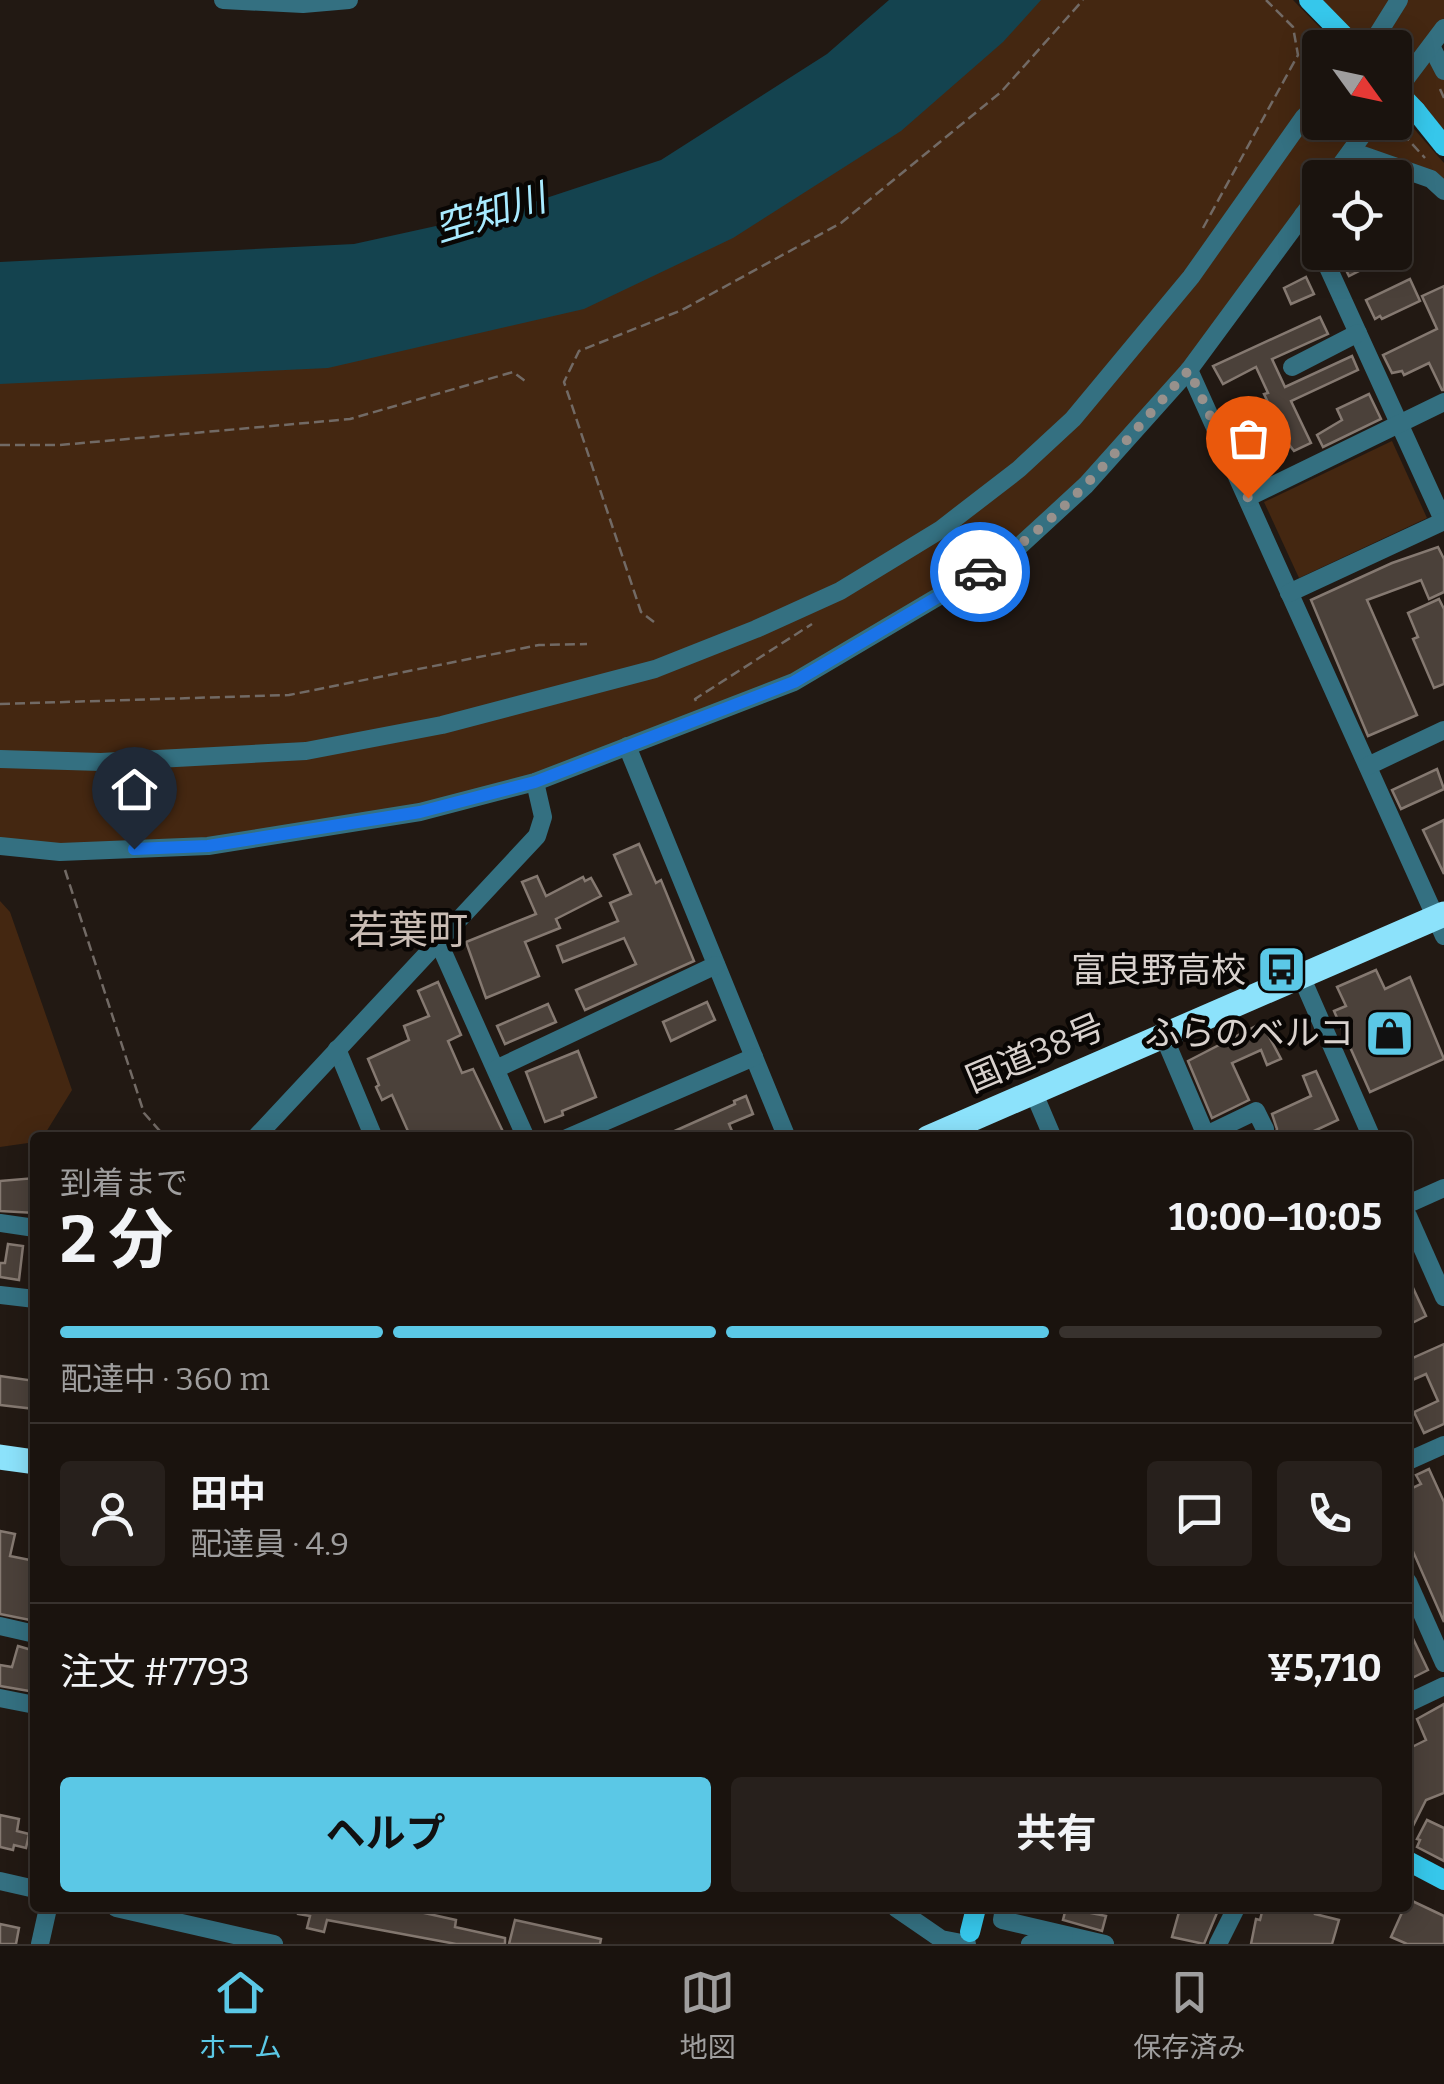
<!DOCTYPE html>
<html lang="ja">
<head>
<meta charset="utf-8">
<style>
  :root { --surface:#1a130e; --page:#27201c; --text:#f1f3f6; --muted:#9f9e9e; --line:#38322e; --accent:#5bc8e6 }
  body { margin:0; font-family:Bitter,"Noto Sans JP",serif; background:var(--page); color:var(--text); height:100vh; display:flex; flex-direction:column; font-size:38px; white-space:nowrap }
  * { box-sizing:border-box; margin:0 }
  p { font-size:32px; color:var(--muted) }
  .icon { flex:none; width:55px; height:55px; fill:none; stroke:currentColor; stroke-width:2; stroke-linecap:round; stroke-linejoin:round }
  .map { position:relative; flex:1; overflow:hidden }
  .drawer { position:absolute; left:30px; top:1132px; width:1382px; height:780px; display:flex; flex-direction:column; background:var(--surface); border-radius:10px; box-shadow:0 5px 25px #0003,0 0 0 2px var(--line) }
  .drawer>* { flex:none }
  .needle { width:65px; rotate:123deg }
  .buttons { position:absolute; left:1302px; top:30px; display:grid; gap:20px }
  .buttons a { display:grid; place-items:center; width:110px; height:110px; border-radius:10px; background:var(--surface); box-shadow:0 5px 25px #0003,0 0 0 2px var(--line); font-size:50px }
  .pin { position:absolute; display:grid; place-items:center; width:85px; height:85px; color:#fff; margin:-102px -42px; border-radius:50% 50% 50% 0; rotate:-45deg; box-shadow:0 0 10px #0007 }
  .pin .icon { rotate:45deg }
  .courier { position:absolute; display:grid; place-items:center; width:100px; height:100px; margin:-50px; border:8px solid #1a73e8; border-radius:50%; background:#fff; color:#222; box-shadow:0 2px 12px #0007 }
  .overview em { font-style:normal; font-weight:700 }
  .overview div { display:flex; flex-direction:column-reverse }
  .overview { display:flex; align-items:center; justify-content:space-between; height:170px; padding:0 30px }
  h1 { font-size:65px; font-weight:700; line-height:75px }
  .bar { display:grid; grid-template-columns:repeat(4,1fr); gap:15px 10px; align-content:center; height:120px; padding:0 30px }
  .bar i { height:12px; border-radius:8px; background:var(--line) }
  .bar .on { background:var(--accent) }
  .bar p { grid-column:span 4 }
  .line { display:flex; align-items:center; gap:25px; padding:0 30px; border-top:2px solid var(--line) }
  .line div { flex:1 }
  .round { display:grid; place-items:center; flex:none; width:105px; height:105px; border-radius:10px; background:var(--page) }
  .button { display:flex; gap:20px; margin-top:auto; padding:20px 30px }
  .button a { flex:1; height:115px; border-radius:10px; background:var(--accent); color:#111; font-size:40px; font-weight:700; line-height:115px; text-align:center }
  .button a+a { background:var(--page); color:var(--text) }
  .tab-bar { display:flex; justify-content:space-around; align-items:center; height:140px; border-top:2px solid var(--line); background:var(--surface); font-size:28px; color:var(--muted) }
  .tab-bar a { display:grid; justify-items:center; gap:5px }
  .tab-bar .on { color:var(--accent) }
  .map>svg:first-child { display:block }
  .green { fill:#442711 }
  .water { fill:#14434f }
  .building { fill:#4b413a; stroke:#857971; stroke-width:2.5 }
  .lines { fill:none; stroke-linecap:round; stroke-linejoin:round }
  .path { stroke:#726a65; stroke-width:2.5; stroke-dasharray:10 5; stroke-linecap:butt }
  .minor { stroke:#347081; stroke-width:18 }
  .major { stroke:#36c7eb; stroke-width:20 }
  .highway { stroke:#8ce2fb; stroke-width:25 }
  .major-bridge { stroke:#36c7eb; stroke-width:20 }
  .done { stroke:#98918c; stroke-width:10; stroke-dasharray:0 18 }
  .route { stroke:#1a73e8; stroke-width:12 }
  .labels { text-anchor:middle; stroke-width:9; stroke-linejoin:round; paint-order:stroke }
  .poi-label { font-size:35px; fill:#d8d1cd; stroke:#090604; text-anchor:end }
  .street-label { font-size:35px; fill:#d8d1cd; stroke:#090604 }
  .water-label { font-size:38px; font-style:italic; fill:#a8eaff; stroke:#090604 }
  .quarter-label { font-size:40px; fill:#cabdb5; stroke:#090604 }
</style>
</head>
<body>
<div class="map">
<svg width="1444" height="1944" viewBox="0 0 1444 1944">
  <rect width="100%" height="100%" fill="#221913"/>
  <g class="green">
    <path d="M1027,0H1293L1339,47L1320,48V122H1395V107L1444,163V189L1344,160L1331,177L1320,178V192L1189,370L1012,553L854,649L535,782L208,846H0V375L313,361Z"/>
    <path d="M1321,0H1444V28L1431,46L1444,71V133L1395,80V48L1365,47Z"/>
    <path d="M1392,441L1427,518L1299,578L1264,502Z"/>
    <path d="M0,901L10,912L72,1090L43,1137L35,1138V1142L0,1147Z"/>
  </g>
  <path class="water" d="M889,0H1041L1003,42L901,131L733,238L584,309L328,368L0,384V262L354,244L513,209L661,160L827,54Z"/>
  <g class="building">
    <path d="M1337,252H1370L1375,263L1349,276Z"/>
    <path d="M1306,277L1314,294L1291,304L1284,288Z"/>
    <path d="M1410,279L1420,301L1382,319L1380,316L1375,319L1366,300Z"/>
    <path d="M1444,286V390H1442L1429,363L1404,375L1402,371L1392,373L1383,355L1437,329L1422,296Z"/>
    <path d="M1320,317L1328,334L1272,359L1285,387L1352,356L1358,370L1291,401L1311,443L1294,451L1287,442L1253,458L1244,434L1276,419L1264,394L1268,393L1256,367L1223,384L1213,366Z"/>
    <path d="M1369,394L1381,419L1323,447L1317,435L1342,420L1337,409Z"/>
    <path d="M1438,547L1444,559V592L1429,599L1421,580L1367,600L1417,715L1368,736L1311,600L1392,563Z"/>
    <path d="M1439,599L1444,609V684L1434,688L1413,639L1418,637L1408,613Z"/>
    <path d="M1437,769L1444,789L1401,809L1392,790Z"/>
    <path d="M1444,820V874L1423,830Z"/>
    <path d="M639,844L656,883L661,880L694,961L585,1010L576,990L636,964L624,938L563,962L557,946L618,921L610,903L631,894L614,855Z"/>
    <path d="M537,876L546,896L583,877L585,881L591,878L601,896L556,919L560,928L525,942L539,976L486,998L466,942L536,914L522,882Z"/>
    <path d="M1376,970L1385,989L1410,977L1444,1059L1370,1092L1334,1011L1346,1006L1337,987Z"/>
    <path d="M438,982L461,1035L448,1041L462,1073L473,1069L506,1138H411L392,1095L382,1100L376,1087L379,1085L368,1059L409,1040L404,1026L429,1016L418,991Z"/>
    <path d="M707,1002L715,1020L671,1041L663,1022Z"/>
    <path d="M548,1004L556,1022L505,1044L497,1026Z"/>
    <path d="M1262,1023L1281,1059L1267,1065L1261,1050L1232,1063L1249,1100L1212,1118L1188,1061Z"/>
    <path d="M578,1051L596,1097L562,1111L563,1115L545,1122L526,1072Z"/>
    <path d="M1316,1071L1338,1120L1314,1131L1317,1138H1274L1277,1129L1272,1114L1311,1096L1303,1076Z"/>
    <path d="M746,1096L753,1114L729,1124L735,1138H659L735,1104L734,1101Z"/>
    <path d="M35,1178V1213L0,1211V1181Z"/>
    <path d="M8,1244L23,1246L19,1280L0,1277V1263H5Z"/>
    <path d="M1408,1277L1426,1316L1408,1325Z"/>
    <path d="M1444,1344V1424L1424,1433L1414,1412L1438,1401L1426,1374L1408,1382V1360Z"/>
    <path d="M0,1376L35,1381V1409L0,1405Z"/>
    <path d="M1429,1469L1444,1502V1622L1408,1540V1490L1421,1484L1416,1475Z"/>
    <path d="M0,1531L15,1534L10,1556L35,1561V1621L0,1614Z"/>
    <path d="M1408,1628L1428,1670L1408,1680Z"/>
    <path d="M18,1646L35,1651V1692L0,1686V1665L12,1667Z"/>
    <path d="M1444,1704V1793L1426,1800L1408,1836V1749L1426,1740L1417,1719Z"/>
    <path d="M0,1815L19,1819L17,1831L29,1834L26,1848L14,1845L13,1850L0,1847Z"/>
    <path d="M1427,1820L1444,1828V1861L1417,1847L1420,1840L1417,1839Z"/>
    <path d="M1408,1899L1444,1916V1944H1407L1391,1937L1404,1908H1408Z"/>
    <path d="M298,1908H421L420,1912L456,1920L455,1927L505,1938V1944H456L327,1920L324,1932L307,1928L310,1916L298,1914Z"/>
    <path d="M1066,1908L1106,1916L1102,1931L1063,1920Z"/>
    <path d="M1196,1908H1219L1204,1944L1172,1937L1179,1912H1194Z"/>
    <path d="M1263,1908H1316L1315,1914L1339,1920L1332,1944H1251L1256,1919L1260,1920Z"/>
    <path d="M515,1920L601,1939L600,1944H509Z"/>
    <path d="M0,1924L19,1928L16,1944H0Z"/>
  </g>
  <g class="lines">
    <g class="path">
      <path d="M1440,89L1444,98"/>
      <path d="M1392,122L1425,158"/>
      <path d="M1203,228L1298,55L1293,27L1266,0"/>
      <path d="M0,445H60L350,419L513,372L528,383"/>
      <path d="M654,622L641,612L564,382L579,351L682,310L841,223L1001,92L1083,0"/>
      <path d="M696,701L695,699L812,624"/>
      <path d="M0,704L289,695L539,645L587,644"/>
      <path d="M65,870L144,1113L166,1138"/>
    </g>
    <g class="minor">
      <path d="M223,0L303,4L349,0"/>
      <path d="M1431,46L1444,71"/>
      <path d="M1369,48L1399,0"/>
      <path d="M1395,93L1444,28"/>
      <path d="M1351,151L1431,179L1444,191"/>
      <path d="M1331,178L1372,122"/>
      <path d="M1303,215L1320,251"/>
      <path d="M1321,252L1444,522"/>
      <path d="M1292,367L1358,333"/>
      <path d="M1189,370L1444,936"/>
      <path d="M1247,498L1444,402"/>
      <path d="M1289,593L1444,521"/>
      <path d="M627,746L787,1138"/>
      <path d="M0,759L101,762L306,751L442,725L655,669L756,629L840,591L940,530L1019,469L1073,419L1191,277L1304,117L1320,102"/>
      <path d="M1368,766L1444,730"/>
      <path d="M0,846L60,852L208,846L420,812L535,782L794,682L1012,553L1086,485L1189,370L1320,192"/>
      <path d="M438,941L526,1138"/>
      <path d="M1301,976L1372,1138"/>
      <path d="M1164,1037L1207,1138"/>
      <path d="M337,1049L374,1138"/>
      <path d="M496,1069L716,965"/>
      <path d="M1033,1091L1053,1138"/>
      <path d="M1206,1135L1256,1111L1265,1129"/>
      <path d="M255,1138L537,836L543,817L535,782"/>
      <path d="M567,1138L754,1057"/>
      <path d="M1408,1204L1444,1188"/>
      <path d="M1408,1216L1444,1297"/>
      <path d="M0,1223L35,1228"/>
      <path d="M0,1295L35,1299"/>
      <path d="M1408,1461L1444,1445"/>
      <path d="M1408,1582L1444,1663"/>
      <path d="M0,1626L35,1634"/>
      <path d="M0,1698L35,1705"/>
      <path d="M1408,1703L1444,1686"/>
      <path d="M0,1881L35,1889"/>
      <path d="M116,1908L274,1944"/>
      <path d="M896,1908L941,1939L967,1944"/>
      <path d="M1004,1908L1002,1920L1105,1944"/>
      <path d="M40,1944L48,1908"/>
      <path d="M1030,1944L1064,1936"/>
      <path d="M1218,1944L1236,1908"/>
    </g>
    <g class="major">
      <path d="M1309,0L1356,48"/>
      <path d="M1416,111L1444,146"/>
      <path d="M1408,1861L1444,1880"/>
      <path d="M970,1932L976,1908"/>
    </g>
    <g class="highway">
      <path d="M928,1138L1444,914"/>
      <path d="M0,1457L35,1462"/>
    </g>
    <path class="major-bridge" d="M1395,89L1416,111"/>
  </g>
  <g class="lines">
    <path class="done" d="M980,572C1063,522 1124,441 1189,370L1248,498"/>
    <path class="route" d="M134,849L208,846L420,812L535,782L794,682L980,572"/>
  </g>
  <defs>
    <symbol id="bus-square" viewBox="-11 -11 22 22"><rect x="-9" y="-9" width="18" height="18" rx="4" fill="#5bc8e6" stroke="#090604"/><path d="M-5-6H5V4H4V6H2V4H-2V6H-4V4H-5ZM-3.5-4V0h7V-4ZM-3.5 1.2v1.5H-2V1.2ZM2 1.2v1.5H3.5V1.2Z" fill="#111"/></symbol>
    <symbol id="shop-square" viewBox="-11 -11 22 22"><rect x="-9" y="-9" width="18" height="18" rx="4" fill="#5bc8e6" stroke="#090604"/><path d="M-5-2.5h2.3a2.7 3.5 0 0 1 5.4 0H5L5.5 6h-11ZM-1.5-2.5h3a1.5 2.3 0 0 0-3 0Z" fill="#111"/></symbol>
  </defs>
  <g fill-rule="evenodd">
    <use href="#bus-square" x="1254" y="942" width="55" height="55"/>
    <use href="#shop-square" x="1362" y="1006" width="55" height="55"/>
  </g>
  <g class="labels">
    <g class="poi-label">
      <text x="1246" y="982">富良野高校</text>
      <text x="1354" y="1045">ふらのベルコ</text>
    </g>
    <g class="street-label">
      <text transform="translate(1035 1053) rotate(-23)" y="12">国道38号</text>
    </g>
    <g class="water-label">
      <text transform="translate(490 213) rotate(-17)" y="13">空知川</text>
    </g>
    <g class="quarter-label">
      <text x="408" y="944">若葉町</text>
    </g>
  </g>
</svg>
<div class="buttons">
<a><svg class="needle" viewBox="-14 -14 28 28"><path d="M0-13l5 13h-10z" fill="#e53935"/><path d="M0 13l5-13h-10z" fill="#9f9e9e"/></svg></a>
<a><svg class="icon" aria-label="locate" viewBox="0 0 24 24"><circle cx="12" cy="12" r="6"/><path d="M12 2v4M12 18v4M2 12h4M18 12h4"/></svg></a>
</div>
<div class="pin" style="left:1248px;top:498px;background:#ea580c"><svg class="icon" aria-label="bag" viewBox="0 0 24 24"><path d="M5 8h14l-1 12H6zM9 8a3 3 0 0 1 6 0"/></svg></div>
<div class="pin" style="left:134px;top:849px;background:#1f2937"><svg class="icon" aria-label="home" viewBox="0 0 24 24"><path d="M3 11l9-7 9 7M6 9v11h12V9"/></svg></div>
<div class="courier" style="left:980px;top:572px"><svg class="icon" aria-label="car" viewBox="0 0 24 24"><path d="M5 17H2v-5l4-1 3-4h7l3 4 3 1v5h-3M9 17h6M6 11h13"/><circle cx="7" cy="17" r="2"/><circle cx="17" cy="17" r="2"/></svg></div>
<section class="drawer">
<div class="overview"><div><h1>2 分</h1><p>到着まで</p></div><em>10:00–10:05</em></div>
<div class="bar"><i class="on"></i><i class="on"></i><i class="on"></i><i></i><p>配達中 · 360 m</p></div>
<div class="line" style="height:180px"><a class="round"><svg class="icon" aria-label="person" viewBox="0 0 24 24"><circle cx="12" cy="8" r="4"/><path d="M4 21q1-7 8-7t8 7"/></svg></a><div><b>田中</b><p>配達員 · 4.9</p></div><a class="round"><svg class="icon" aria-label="chat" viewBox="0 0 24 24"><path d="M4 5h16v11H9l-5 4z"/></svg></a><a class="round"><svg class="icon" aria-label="phone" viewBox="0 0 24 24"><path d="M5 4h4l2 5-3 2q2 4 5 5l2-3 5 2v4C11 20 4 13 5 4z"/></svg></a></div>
<div class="line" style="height:130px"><div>注文 #7793</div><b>¥5,710</b></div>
<div class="button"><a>ヘルプ</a><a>共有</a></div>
</section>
</div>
<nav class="tab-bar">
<a class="on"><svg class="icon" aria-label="home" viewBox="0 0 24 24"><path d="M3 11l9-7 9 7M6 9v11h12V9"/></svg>ホーム</a>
<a><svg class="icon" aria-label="map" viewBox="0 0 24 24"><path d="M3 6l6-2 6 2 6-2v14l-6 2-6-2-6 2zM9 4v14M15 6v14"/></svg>地図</a>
<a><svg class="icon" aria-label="saved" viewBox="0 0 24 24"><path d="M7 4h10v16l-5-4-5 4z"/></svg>保存済み</a>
</nav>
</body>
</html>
